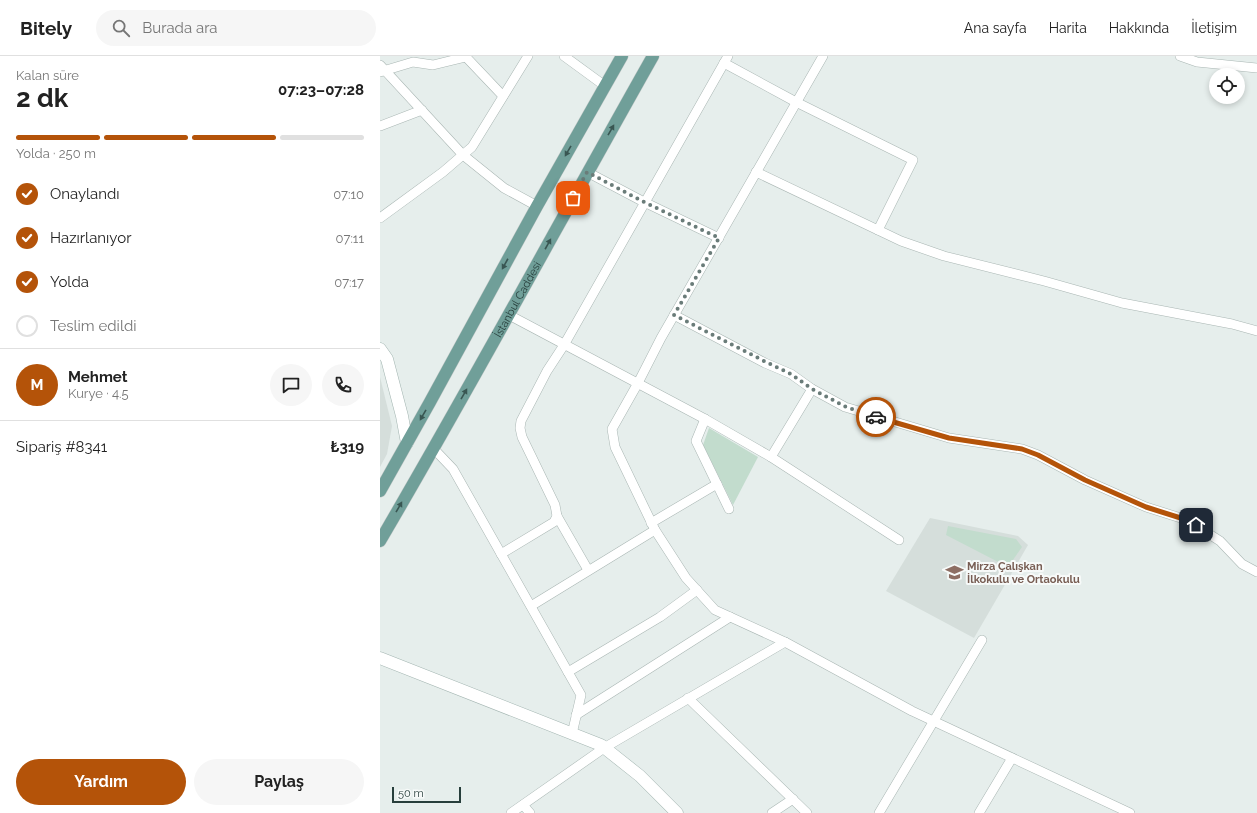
<!DOCTYPE html>
<html lang="tr">
<head>
<meta charset="utf-8">
<style>
  :root { --surface:#fff; --page:#f6f6f6; --text:#222; --muted:#767676; --line:#e0e0e0; --accent:#b45309 }
  body { margin:0; font-family:Raleway,sans-serif; background:var(--page); color:var(--text); height:100vh; display:flex; flex-direction:column; font-size:15px; white-space:nowrap }
  * { box-sizing:border-box; margin:0 }
  p { font-size:13px; color:var(--muted) }
  .icon { flex:none; width:22px; height:22px; fill:none; stroke:currentColor; stroke-width:2; stroke-linecap:round; stroke-linejoin:round }
  .map { position:relative; flex:1; overflow:hidden }
  .drawer { display:flex; flex-direction:column; background:var(--surface); width:380px }
  .drawer>* { flex:none }
  .controls { position:absolute; left:829px; top:12px; display:grid; gap:8px }
  .controls a { display:grid; place-items:center; width:36px; height:36px; border-radius:50%; background:var(--surface); box-shadow:0 2px 6px #0003; font-size:20px }
  .scale { position:absolute; left:12px; bottom:10px; width:69px; box-sizing:border-box; padding-left:4px; border:2px solid #273e3b; border-top:0; font-size:11px; line-height:14px; white-space:nowrap; color:#273e3b; -webkit-text-stroke:3px #f7faf9; paint-order:stroke }
  .pin { position:absolute; display:grid; place-items:center; width:34px; height:34px; color:#fff; margin:-17px; border-radius:8px; box-shadow:0 2px 6px #0006 }
  .courier { position:absolute; display:grid; place-items:center; width:40px; height:40px; margin:-20px; border:3px solid #b45309; border-radius:50%; background:#fff; color:#222; box-shadow:0 1px 5px #0007 }
  .summary em { font-style:normal; font-weight:700 }
  .summary div { display:flex; flex-direction:column-reverse }
  .summary { display:flex; align-items:center; justify-content:space-between; height:68px; padding:0 16px }
  h1 { font-size:26px; font-weight:700; line-height:30px }
  .bar { display:grid; grid-template-columns:repeat(4,1fr); gap:6px 4px; align-content:center; height:48px; padding:0 16px }
  .bar i { height:5px; border-radius:3px; background:var(--line) }
  .bar .on { background:var(--accent) }
  .bar p { grid-column:span 4 }
  .line { display:flex; align-items:center; gap:10px; padding:0 16px; border-top:1px solid var(--line) }
  .line div { flex:1 }
  .round { display:grid; place-items:center; flex:none; width:42px; height:42px; border-radius:21px; background:var(--page) }
  ol { padding:0 16px; list-style:none }
  li { display:flex; align-items:center; gap:12px; height:44px }
  li p { margin-inline-start:auto }
  li .icon { padding:4px; border-radius:50%; background:var(--accent); color:#fff; stroke-width:4 }
  li:last-child { color:var(--muted) }
  li i { width:22px; height:22px; border:2px solid var(--line); border-radius:50% }
  .cta { display:flex; gap:8px; margin-top:auto; padding:8px 16px }
  .cta a { flex:1; height:46px; border-radius:24px; background:var(--accent); color:#fff; font-size:16px; font-weight:700; line-height:46px; text-align:center }
  .cta a+a { background:var(--page); color:var(--text) }
  header { display:flex; align-items:center; gap:24px; box-sizing:border-box; height:56px; padding:0 20px; background:var(--surface); border-bottom:1px solid var(--line) }
  header strong { font-size:19px }
  nav { display:flex; gap:22px; margin-inline-start:auto; font-size:14px }
  .search { width:280px; height:36px; background:var(--page); display:flex; align-items:center; gap:10px; box-sizing:border-box; padding:0 14px; border-radius:22px; color:var(--muted); font-size:15px }
  main { display:flex; flex:1; min-height:0 }
  .map>svg:first-child { display:block }
  .built { fill:#d5dedb }
  .green { fill:#c2dccd }
  .lines { fill:none; stroke-linecap:round; stroke-linejoin:round }
  .street-casing { stroke:#a9b6b3; stroke-width:10 }
  .secondary-casing { stroke:#a3b5b1; stroke-width:13 }
  .primary-casing { stroke:#c3c9c8; stroke-width:13 }
  .street { stroke:#fff; stroke-width:9 }
  .secondary { stroke:#fff; stroke-width:12 }
  .primary { stroke:#709f99; stroke-width:12 }
  .oneway { fill:#395652 }
  .done { stroke:#6a7c79; stroke-width:4; stroke-dasharray:0 7.2 }
  .route { stroke:#b45309; stroke-width:5 }
  .labels { text-anchor:middle; stroke-width:4; stroke-linejoin:round; paint-order:stroke }
  .street-label { font-size:11px; fill:#273e3b; stroke:#f7faf9 }
  .education-label { font-size:11px; font-weight:bold; fill:#785e54; stroke:#f7faf9; text-anchor:start }
</style>
</head>
<body>
<header>
<strong>Bitely</strong>
<div class="search"><svg class="icon" aria-label="search" viewBox="0 0 24 24"><circle cx="10" cy="10" r="6"/><path d="M15 15l6 6"/></svg>Burada ara</div>
<nav><a>Ana sayfa</a><a>Harita</a><a>Hakkında</a><a>İletişim</a></nav>
</header>
<main>
<section class="drawer">
<div class="summary"><div><h1>2 dk</h1><p>Kalan süre</p></div><em>07:23–07:28</em></div>
<div class="bar"><i class="on"></i><i class="on"></i><i class="on"></i><i></i><p>Yolda · 250 m</p></div>
<ol>
<li><svg class="icon" aria-label="check" viewBox="0 0 24 24"><path d="M5 12l5 5 9-10"/></svg>Onaylandı<p>07:10</p></li>
<li><svg class="icon" aria-label="check" viewBox="0 0 24 24"><path d="M5 12l5 5 9-10"/></svg>Hazırlanıyor<p>07:11</p></li>
<li><svg class="icon" aria-label="check" viewBox="0 0 24 24"><path d="M5 12l5 5 9-10"/></svg>Yolda<p>07:17</p></li>
<li><i></i>Teslim edildi</li>
</ol>
<div class="line" style="height:72px"><b class="round" style="background:var(--accent);color:#fff">M</b><div><b>Mehmet</b><p>Kurye · 4.5</p></div><a class="round"><svg class="icon" aria-label="chat" viewBox="0 0 24 24"><path d="M4 5h16v11H9l-5 4z"/></svg></a><a class="round"><svg class="icon" aria-label="phone" viewBox="0 0 24 24"><path d="M5 4h4l2 5-3 2q2 4 5 5l2-3 5 2v4C11 20 4 13 5 4z"/></svg></a></div>
<div class="line" style="height:52px"><div>Sipariş #8341</div><b>₺319</b></div>
<div class="cta"><a>Yardım</a><a>Paylaş</a></div>
</section>
<div class="map">
<svg width="877" height="757" viewBox="0 0 877 757">
  <rect width="100%" height="100%" fill="#e6eeec"/>
  <g class="built">
    <path d="M0,321L12,370L7,398L0,411Z"/>
    <path d="M550,462L638,480L648,489L594,582L506,535Z"/>
  </g>
  <g class="green">
    <path d="M329,372L378,401L353,449L323,389Z"/>
    <path d="M568,470L636,483L642,491L628,511L566,479Z"/>
  </g>
  <g class="lines">
    <defs>
      <g id="street">
        <path d="M85,0L123,40"/>
        <path d="M184,0L225,30"/>
        <path d="M443,0L281,282L258,327L232,373L235,391L275,474L306,522L335,554L405,586L532,655L750,757"/>
        <path d="M800,0L817,6L877,12"/>
        <path d="M344,7L416,46L533,104L498,174"/>
        <path d="M0,9L83,99L124,132L157,150"/>
        <path d="M0,16L33,6L53,9L86,1"/>
        <path d="M0,70L42,54"/>
        <path d="M207,116L264,146L339,182"/>
        <path d="M376,116L521,185L564,200L664,225L742,247L852,268L877,275"/>
        <path d="M0,162L63,116L92,91L148,0"/>
        <path d="M129,259L325,363L391,401L519,484"/>
        <path d="M294,259L385,307L411,318L432,333L465,351L569,382L642,393L658,399L705,424L766,451L807,464L840,485L862,508L877,516"/>
        <path d="M325,363L316,385L349,453"/>
        <path d="M53,392L73,413L201,639L192,678"/>
        <path d="M391,401L432,333"/>
        <path d="M177,460L208,514"/>
        <path d="M271,467L337,428"/>
        <path d="M121,498L174,466L177,460L175,449L142,381L140,372L141,365L167,315L184,289L348,0"/>
        <path d="M151,550L275,474"/>
        <path d="M188,616L280,561L317,534"/>
        <path d="M308,642L427,757"/>
        <path d="M196,659L350,561"/>
        <path d="M143,749L150,757"/>
        <path d="M131,757L224,692L405,586"/>
        <path d="M392,757L413,743"/>
        <path d="M499,757L602,584"/>
        <path d="M599,757L632,702"/>
      </g>
      <g id="secondary">
        <path d="M0,293L7,303L22,360L27,387"/>
        <path d="M0,602L221,689L260,720L297,757"/>
      </g>
      <g id="primary">
        <path d="M0,435L50,346L157,150L242,0"/>
        <path id="s1" d="M0,485C94,325 182,161 273,0"/>
      </g>
    </defs>
    <use href="#street" class="street-casing"/>
    <use href="#secondary" class="secondary-casing"/>
    <use href="#primary" class="primary-casing"/>
    <use href="#street" class="street"/>
    <use href="#secondary" class="secondary"/>
    <use href="#primary" class="primary"/>
  </g>
  <defs><path id="oneway-solid" d="M-6-.8H1V-3.2L6.5 0L1 3.2V.8H-6Z"/></defs>
  <g class="oneway">
    <use href="#oneway-solid" transform="translate(231 74) rotate(-60)"/>
    <use href="#oneway-solid" transform="translate(188 95) rotate(120)"/>
    <use href="#oneway-solid" transform="translate(168 188) rotate(-61)"/>
    <use href="#oneway-solid" transform="translate(125 208) rotate(119)"/>
    <use href="#oneway-solid" transform="translate(84 338) rotate(-60)"/>
    <use href="#oneway-solid" transform="translate(43 359) rotate(120)"/>
    <use href="#oneway-solid" transform="translate(19 451) rotate(-60)"/>
  </g>
  <g class="lines">
    <path class="done" d="M193,142L207,116L264,146L339,182L294,259L386,306L411,318L432,333L466,351L496,361"/>
    <path class="route" d="M496,361L569,382L642,393L658,399L705,424L766,451L807,464L816,469"/>
  </g>
  <defs>
    <symbol id="school-bare" viewBox="-9 -9 18 18"><path d="M0-5L7-2L0 1L-7-2ZM-4 1L0 2.5L4 1V4Q0 6-4 4Z" fill="#8d6e63" stroke="#f7faf9" stroke-width="2.5" paint-order="stroke"/></symbol>
  </defs>
  <g fill-rule="evenodd">
    <use href="#school-bare" x="562" y="504" width="25" height="25"/>
  </g>
  <g class="labels">
    <g class="street-label">
      <text dy="4" stroke="none"><textPath href="#s1" startOffset="278">İstanbul Caddesi</textPath></text>
    </g>
    <g class="education-label">
      <text x="587" y="514">Mirza Çalışkan<tspan x="587" dy="13">İlkokulu ve Ortaokulu</tspan></text>
    </g>
  </g>
</svg>
<div class="controls">
<a><svg class="icon" aria-label="locate" viewBox="0 0 24 24"><circle cx="12" cy="12" r="6"/><path d="M12 2v4M12 18v4M2 12h4M18 12h4"/></svg></a>
</div>
<div class="scale">50 m</div>
<div class="pin" style="left:193px;top:142px;background:#ea580c"><svg class="icon" aria-label="bag" viewBox="0 0 24 24"><path d="M5 8h14l-1 12H6zM9 8a3 3 0 0 1 6 0"/></svg></div>
<div class="pin" style="left:816px;top:469px;background:#1f2937"><svg class="icon" aria-label="home" viewBox="0 0 24 24"><path d="M3 11l9-7 9 7M6 9v11h12V9"/></svg></div>
<div class="courier" style="left:496px;top:361px"><svg class="icon" aria-label="car" viewBox="0 0 24 24"><path d="M5 17H2v-5l4-1 3-4h7l3 4 3 1v5h-3M9 17h6M6 11h13"/><circle cx="7" cy="17" r="2"/><circle cx="17" cy="17" r="2"/></svg></div>
</div>
</main>
</body>
</html>
